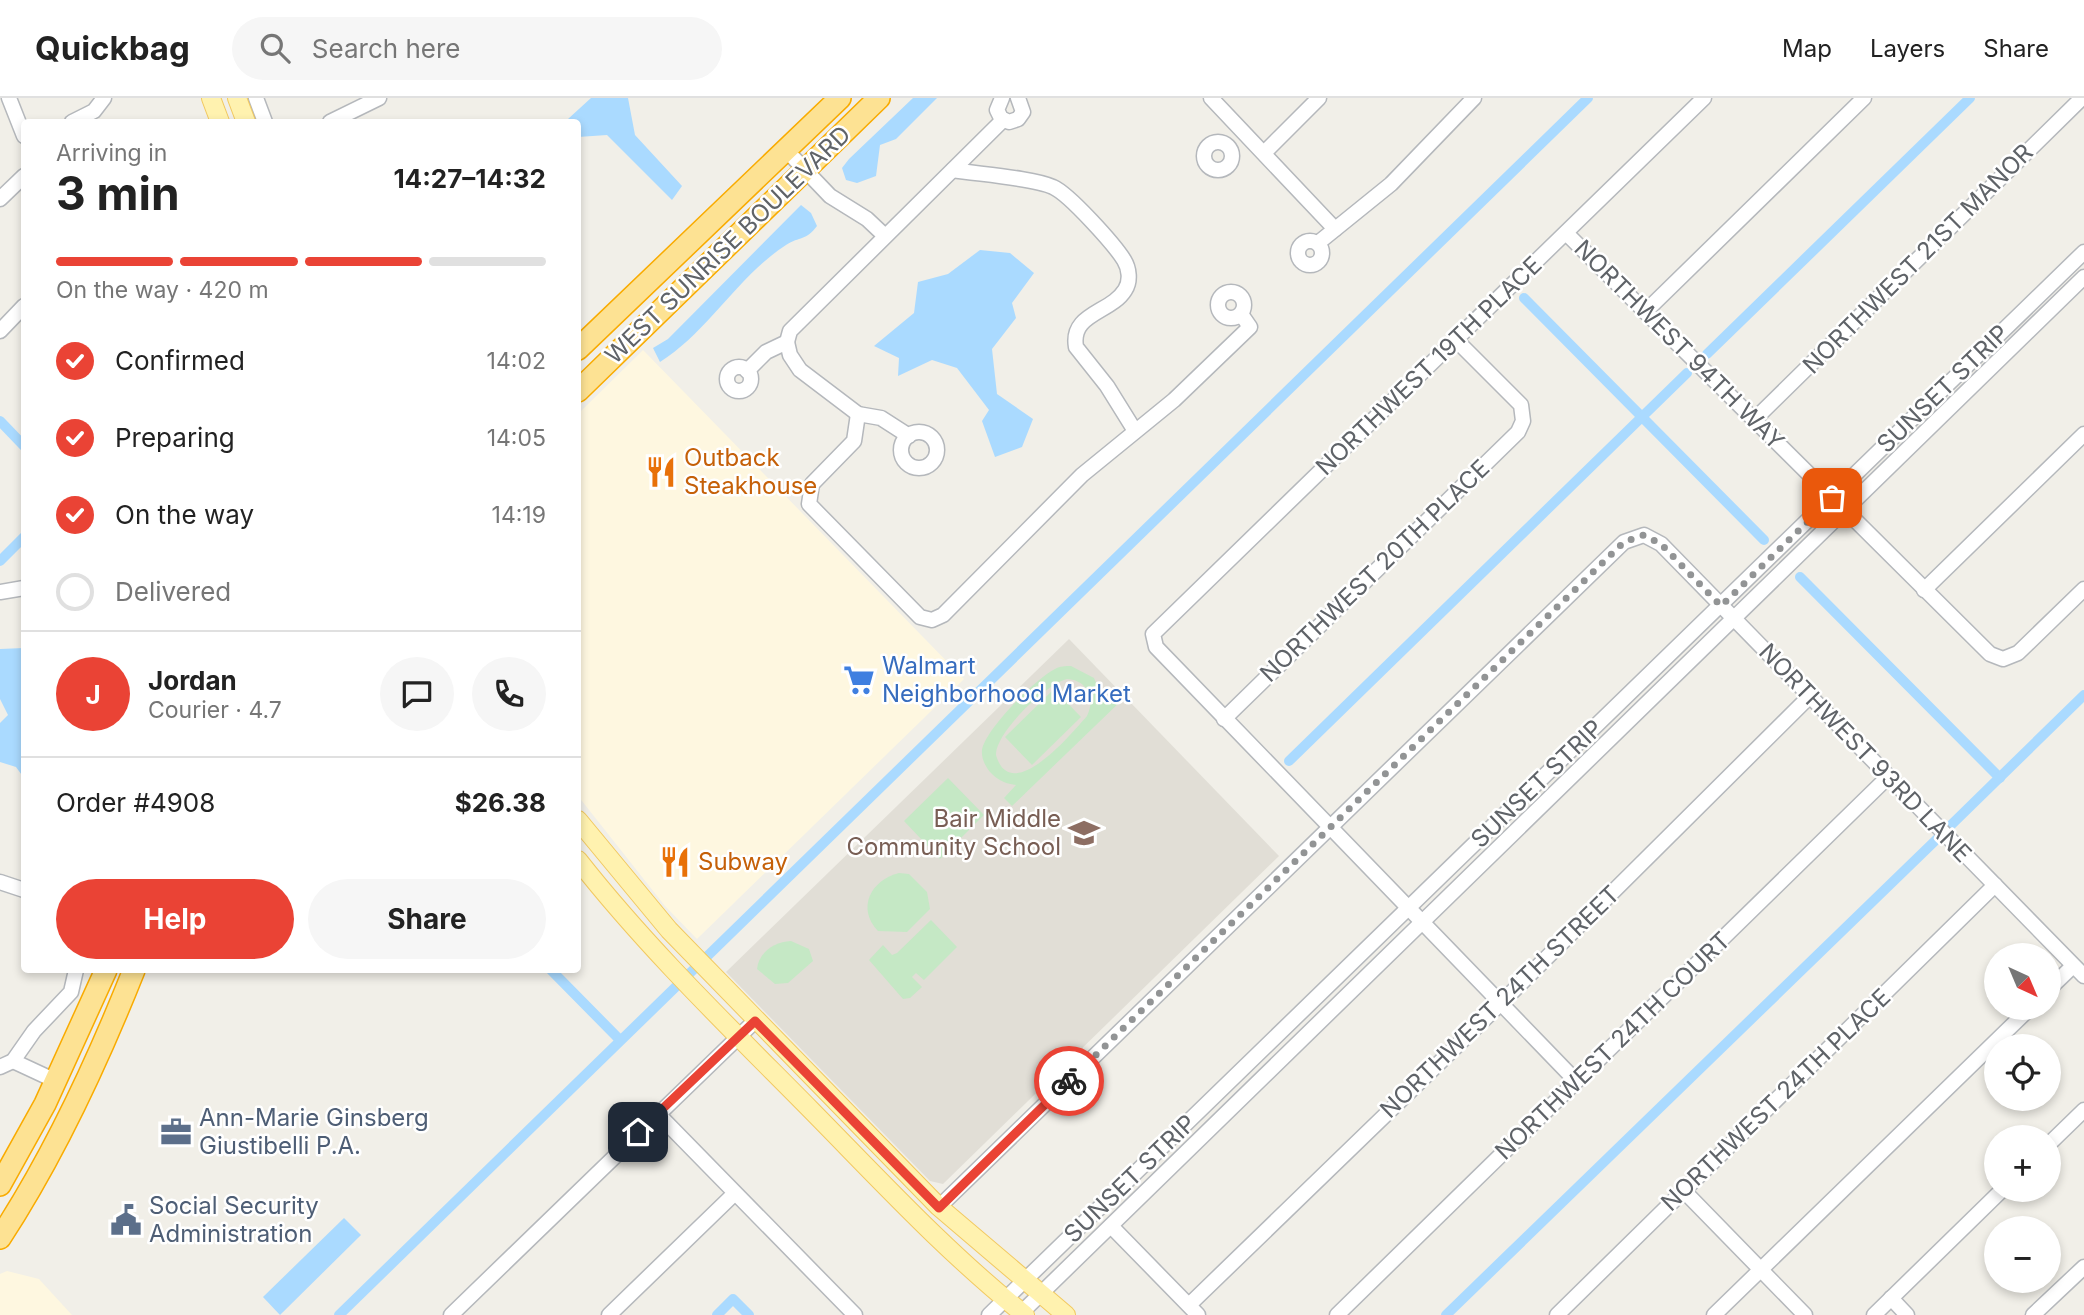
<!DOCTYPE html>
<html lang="en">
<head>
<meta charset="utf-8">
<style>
  :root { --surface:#fff; --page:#f6f6f6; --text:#222; --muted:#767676; --line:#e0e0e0; --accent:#ea4335 }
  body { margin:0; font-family:Inter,sans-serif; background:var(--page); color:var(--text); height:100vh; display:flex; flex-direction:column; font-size:26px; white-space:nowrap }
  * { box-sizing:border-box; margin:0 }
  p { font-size:23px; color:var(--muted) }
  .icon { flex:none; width:38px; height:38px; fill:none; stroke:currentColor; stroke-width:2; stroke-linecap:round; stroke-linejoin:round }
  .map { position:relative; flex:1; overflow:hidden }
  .drawer { position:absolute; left:21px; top:21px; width:560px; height:854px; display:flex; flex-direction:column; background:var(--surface); border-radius:7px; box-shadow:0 4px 10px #0003 }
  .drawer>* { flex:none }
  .needle { width:46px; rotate:136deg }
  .fabs { position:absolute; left:1984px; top:845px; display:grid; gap:14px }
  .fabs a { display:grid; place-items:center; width:77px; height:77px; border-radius:50%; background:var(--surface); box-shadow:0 4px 10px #0003; font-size:35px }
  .pin { position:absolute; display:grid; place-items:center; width:60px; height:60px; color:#fff; margin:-30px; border-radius:14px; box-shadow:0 4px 10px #0006 }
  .courier { position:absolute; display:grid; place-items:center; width:70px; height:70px; margin:-35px; border:5px solid #ea4335; border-radius:50%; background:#fff; color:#222; box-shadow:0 2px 9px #0007 }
  .overview em { font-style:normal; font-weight:700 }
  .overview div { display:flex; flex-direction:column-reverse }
  .overview { display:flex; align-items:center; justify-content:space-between; height:119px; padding:0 35px }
  h1 { font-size:46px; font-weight:700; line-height:52px }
  .bar { display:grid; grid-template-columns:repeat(4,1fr); gap:10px 7px; align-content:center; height:84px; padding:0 35px }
  .bar i { height:9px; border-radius:5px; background:var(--line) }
  .bar .on { background:var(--accent) }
  .bar p { grid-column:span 4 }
  .line { display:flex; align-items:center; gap:18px; padding:0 35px; border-top:2px solid var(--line) }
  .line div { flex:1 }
  .round { display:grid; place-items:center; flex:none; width:74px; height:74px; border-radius:37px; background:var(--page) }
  ol { padding:0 35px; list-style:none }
  li { display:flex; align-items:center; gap:21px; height:77px }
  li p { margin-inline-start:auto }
  li .icon { padding:7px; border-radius:50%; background:var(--accent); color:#fff; stroke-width:4 }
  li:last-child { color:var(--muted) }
  li i { width:38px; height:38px; border:4px solid var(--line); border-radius:50% }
  .action { display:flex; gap:14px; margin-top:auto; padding:14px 35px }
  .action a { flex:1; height:80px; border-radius:42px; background:var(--accent); color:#fff; font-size:28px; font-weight:700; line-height:80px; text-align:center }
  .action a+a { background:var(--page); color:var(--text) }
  header { display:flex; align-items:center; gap:42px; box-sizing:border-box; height:98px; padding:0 35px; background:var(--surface); border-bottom:2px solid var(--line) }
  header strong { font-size:33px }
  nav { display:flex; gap:38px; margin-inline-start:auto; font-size:24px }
  .search { width:490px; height:63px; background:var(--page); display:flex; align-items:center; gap:18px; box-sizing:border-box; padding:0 24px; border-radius:38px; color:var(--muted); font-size:26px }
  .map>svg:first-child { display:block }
  .commercial { fill:#fef7e0 }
  .education { fill:#e1ded6 }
  .green { fill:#c5e8c5; fill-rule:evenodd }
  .water { fill:#aadaff }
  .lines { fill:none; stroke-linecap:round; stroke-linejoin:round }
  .canal { stroke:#aadaff; stroke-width:10 }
  .minor-casing { stroke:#b5b8bc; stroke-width:17 }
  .major-casing { stroke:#f2c960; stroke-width:20 }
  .highway-casing { stroke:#f9ab00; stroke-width:24 }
  .minor { stroke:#fff; stroke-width:14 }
  .major { stroke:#fff2af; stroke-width:18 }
  .highway { stroke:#fde293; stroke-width:21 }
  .done { stroke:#929495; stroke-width:7; stroke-dasharray:0 12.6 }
  .route { stroke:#ea4335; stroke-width:9 }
  .labels { text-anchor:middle; stroke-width:5; stroke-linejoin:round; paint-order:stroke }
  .street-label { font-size:24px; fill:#5f6368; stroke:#fff }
  .food-label { font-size:24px; fill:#c56008; stroke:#fff; text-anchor:start }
  .shop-label { font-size:24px; fill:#366cbe; stroke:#fff; text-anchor:start }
  .education-label { font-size:24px; fill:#785e54; stroke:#fff; text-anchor:end }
  .service-label { font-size:24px; fill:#4e5e75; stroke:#fff; text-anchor:start }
</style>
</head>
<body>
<header>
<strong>Quickbag</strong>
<div class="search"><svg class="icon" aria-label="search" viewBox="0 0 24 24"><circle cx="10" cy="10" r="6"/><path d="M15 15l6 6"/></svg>Search here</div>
<nav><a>Map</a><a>Layers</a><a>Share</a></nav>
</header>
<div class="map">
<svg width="2084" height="1217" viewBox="0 0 2084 1217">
  <rect width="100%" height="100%" fill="#f1efe8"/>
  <g class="commercial">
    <path d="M643,252L964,581L697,841L665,808L578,698V316Z"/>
    <path d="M7,1173L39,1181L72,1217H0V1176Z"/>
  </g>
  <path class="education" d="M1069,541L1279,758L943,1086L930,1083L726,874Z"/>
  <g class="green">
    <path d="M1071,568L1094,580L1104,603L1114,592L1123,601L1012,708L1004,700L1016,687C1007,686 999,683 992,676C986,670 981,661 982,652C985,632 1036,580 1055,571C1060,568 1065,568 1071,568ZM1067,581C1087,582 1096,600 1087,618C1072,635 1011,709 996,657C995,635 1046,586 1067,581Z"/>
    <path d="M1054,591L1081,619L1032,667L1005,639Z"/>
    <path d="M948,680L984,717L940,761L904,723Z"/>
    <path d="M899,775L909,776L927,794L930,811L907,834L878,833C856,810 871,782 899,775Z"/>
    <path d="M931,822L957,849L924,882L916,875L912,879L922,889L910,900L903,901L869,862L883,847L892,857L897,855Z"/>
    <path d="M791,843L809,851L813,863L788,885L775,886L757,871C759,854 774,844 791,843Z"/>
  </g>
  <g class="water">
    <path d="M591,0H628L635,37L682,88L672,102L607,37L578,39V24H555L568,21Z"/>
    <path d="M913,0H937L896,41L880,47L876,78L857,85L846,82L842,70L849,61Z"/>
    <path d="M801,107L811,115L817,128C806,143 800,138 786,147C738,178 708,234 660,264L653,250L668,241Z"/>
    <path d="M980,152L1010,155L1034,175L1012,205L1016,220L992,251L997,296L1033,321L1022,349L995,359L982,323L989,312L957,270L932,262L898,278L899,260L874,248L914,215L918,184L948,176Z"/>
    <path d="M24,550V680L16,669L0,664V625L8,617L0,601V551Z"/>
    <path d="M344,1120L361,1137L280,1217L263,1199Z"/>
  </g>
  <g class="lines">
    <g class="canal">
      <path d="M1524,200L1764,442"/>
      <path d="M1707,256L1970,0"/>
      <path d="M0,323L24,348"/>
      <path d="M0,463L24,439"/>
      <path d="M1800,479L2000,680"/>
      <path d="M1289,663L1687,275"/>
      <path d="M1949,729L2084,597"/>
      <path d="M551,872L620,942"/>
      <path d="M339,1217L1588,0"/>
      <path d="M717,1217L733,1201L749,1217"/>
      <path d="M1446,1217L1938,740"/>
    </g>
    <defs>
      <g id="minor">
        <path d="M9,0L24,38"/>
        <path d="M256,0L265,24"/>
        <path d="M1002,0L997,12L1001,20L1009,24L1018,21L1023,14L1018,0"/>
        <path d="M1211,0L1335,131"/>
        <path d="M72,24L94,13L104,0"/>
        <path d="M330,24L379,0"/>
        <circle cx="1218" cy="58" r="14"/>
        <path d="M786,52L830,98L867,121L885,138"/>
        <path d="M1264,55L1319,0"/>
        <path d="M953,72C977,76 1034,80 1053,89C1069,96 1114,146 1124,162C1129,170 1131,183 1125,192C1111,215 1070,215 1076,249L1107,288L1135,333"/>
        <path d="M0,101L24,78"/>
        <path d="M1566,135L1990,556L2003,561L2018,555L2084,491"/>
        <circle cx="1310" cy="155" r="12"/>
        <path d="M1318,145L1391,86L1474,0"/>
        <circle cx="1231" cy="207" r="13"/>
        <path d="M1645,214L1864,0"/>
        <path d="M0,233L24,208"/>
        <path d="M787,244L790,257L800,272L858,316L881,320L909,338"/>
        <circle cx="739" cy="281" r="12"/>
        <path d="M747,273L766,254L787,244L790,233L1003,22"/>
        <path d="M858,316L854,343L812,386L809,406L920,519L932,522L943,517L1082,377L1174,302L1250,229L1241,216"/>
        <path d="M1755,321L2082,0"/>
        <circle cx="919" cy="352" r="18"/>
        <path d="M1924,492L2084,336"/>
        <path d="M0,494L24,490"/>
        <path d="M1224,621L1518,334L1523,323L1521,307L1456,242"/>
        <path d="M0,784L24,792"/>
        <path d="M2049,891L2073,868"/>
        <path d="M13,963L56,983"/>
        <path d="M0,969L13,963L34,933L71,894L76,872"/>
        <path d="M1576,983L1156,549L1153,536L1704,0"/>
        <path d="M657,1015L855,1217"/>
        <path d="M2049,1046L2084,1012"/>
        <path d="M1684,1093L1805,1217"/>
        <path d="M939,1109L1624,444L1644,437L1661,446L2084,878"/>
        <path d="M1111,1128L1198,1217"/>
        <path d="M1891,1200L1907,1217"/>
        <path d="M1189,1207L1500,906L1810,598"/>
        <path d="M451,1217L755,923"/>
        <path d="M609,1217L734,1096"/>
        <path d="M989,1217L2084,154"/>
        <path d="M1019,1217L2084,179"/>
        <path d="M1337,1217L1889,678"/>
        <path d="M1557,1217L1995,787"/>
        <path d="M1714,1217L2030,910"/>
        <path d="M1874,1217L2002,1092"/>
        <path d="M2033,1217L2084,1169"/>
      </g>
      <g id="major">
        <path d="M211,0L220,24"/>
        <path d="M237,0L246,24"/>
        <path d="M578,722L669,832L939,1109L1066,1217"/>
        <path d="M578,762C648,851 730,930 810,1011C879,1081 947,1155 1025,1217"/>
      </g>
      <g id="highway">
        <path d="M578,251L840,0"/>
        <path d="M578,293L879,0"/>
        <path d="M0,1087L45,1006L106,872"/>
        <path d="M0,1140C55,1056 97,965 134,872"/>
      </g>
    </defs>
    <use href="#minor" class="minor-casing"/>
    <use href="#major" class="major-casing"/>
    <use href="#highway" class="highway-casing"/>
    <use href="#minor" class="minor"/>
    <use href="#major" class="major"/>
    <use href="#highway" class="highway"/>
  </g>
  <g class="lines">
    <path class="done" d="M1069,983L1624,444L1644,437L1661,446L1721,508L1832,400"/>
    <path class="route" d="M638,1034L755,923L939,1110L1069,983"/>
  </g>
  <defs>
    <symbol id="restaurant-bare" viewBox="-9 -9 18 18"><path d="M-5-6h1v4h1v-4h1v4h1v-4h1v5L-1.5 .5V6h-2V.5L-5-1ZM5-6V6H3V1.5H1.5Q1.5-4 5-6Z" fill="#e8710a" stroke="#fff" stroke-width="2.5" paint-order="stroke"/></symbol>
    <symbol id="supermarket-bare" viewBox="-9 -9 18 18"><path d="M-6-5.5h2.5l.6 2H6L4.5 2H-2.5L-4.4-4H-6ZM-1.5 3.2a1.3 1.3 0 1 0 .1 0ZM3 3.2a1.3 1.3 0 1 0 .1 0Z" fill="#3f7fe0" stroke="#fff" stroke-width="2.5" paint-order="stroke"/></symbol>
    <symbol id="school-bare" viewBox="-9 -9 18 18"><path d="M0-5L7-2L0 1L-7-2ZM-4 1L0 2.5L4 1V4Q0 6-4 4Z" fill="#8d6e63" stroke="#fff" stroke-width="2.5" paint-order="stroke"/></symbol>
    <symbol id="office-bare" viewBox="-9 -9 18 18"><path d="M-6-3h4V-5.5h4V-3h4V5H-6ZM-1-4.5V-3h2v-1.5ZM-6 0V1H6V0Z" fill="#5c6f8a" stroke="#fff" stroke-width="2.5" paint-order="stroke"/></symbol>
    <symbol id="civic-bare" viewBox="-9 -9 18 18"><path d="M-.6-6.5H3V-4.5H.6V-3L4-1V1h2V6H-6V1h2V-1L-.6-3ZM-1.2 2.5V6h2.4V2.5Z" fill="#5c6f8a" stroke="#fff" stroke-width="2.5" paint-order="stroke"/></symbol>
  </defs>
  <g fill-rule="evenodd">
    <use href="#restaurant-bare" x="639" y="352" width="44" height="44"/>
    <use href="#supermarket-bare" x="837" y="560" width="44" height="44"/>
    <use href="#school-bare" x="1062" y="713" width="44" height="44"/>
    <use href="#restaurant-bare" x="653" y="742" width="44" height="44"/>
    <use href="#office-bare" x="154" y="1012" width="44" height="44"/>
    <use href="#civic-bare" x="104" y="1100" width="44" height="44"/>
  </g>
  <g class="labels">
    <g class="street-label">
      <text transform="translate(728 147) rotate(-44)" y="8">WEST SUNRISE BOULEVARD</text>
      <text transform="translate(1918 161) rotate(-45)" y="8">NORTHWEST 21ST MANOR</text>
      <text transform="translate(1679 247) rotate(45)" y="8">NORTHWEST 94TH WAY</text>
      <text transform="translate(1429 268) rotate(-44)" y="8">NORTHWEST 19TH PLACE</text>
      <text transform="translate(1943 291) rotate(-44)" y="8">SUNSET STRIP</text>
      <text transform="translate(1375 473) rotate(-44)" y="8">NORTHWEST 20TH PLACE</text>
      <text transform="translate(1865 655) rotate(46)" y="8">NORTHWEST 93RD LANE</text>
      <text transform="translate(1537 686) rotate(-44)" y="8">SUNSET STRIP</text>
      <text transform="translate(1500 904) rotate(-44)" y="8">NORTHWEST 24TH STREET</text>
      <text transform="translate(1613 948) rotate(-44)" y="8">NORTHWEST 24TH COURT</text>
      <text transform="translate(1776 1002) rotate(-44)" y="8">NORTHWEST 24TH PLACE</text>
      <text transform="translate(1130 1081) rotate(-44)" y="8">SUNSET STRIP</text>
    </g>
    <g class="food-label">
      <text x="684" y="368">Outback<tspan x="684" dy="28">Steakhouse</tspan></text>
      <text x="698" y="772">Subway</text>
    </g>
    <g class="shop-label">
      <text x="882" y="576">Walmart<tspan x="882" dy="28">Neighborhood Market</tspan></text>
    </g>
    <g class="education-label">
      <text x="1061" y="729">Bair Middle<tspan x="1061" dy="28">Community School</tspan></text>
    </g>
    <g class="service-label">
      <text x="199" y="1028">Ann-Marie Ginsberg<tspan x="199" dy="28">Giustibelli P.A.</tspan></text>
      <text x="149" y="1116">Social Security<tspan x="149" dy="28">Administration</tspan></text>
    </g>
  </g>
</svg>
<div class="fabs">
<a><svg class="needle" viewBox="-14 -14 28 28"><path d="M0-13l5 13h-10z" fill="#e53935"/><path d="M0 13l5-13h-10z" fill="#767676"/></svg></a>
<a><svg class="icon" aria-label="locate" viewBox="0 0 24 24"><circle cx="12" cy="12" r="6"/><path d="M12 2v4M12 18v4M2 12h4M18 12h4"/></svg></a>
<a>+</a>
<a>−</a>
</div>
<div class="pin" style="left:1832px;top:400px;background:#ea580c"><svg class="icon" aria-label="bag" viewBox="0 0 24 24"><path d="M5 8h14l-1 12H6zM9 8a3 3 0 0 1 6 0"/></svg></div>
<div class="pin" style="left:638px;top:1034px;background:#1f2937"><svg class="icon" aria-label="home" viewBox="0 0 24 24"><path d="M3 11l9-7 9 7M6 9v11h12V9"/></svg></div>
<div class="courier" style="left:1069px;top:983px"><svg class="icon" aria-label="bike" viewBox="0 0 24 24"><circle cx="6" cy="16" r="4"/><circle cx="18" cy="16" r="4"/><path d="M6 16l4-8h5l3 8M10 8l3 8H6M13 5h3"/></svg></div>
<section class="drawer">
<div class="overview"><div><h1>3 min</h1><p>Arriving in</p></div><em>14:27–14:32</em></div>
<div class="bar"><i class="on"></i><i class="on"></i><i class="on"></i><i></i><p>On the way · 420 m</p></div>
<ol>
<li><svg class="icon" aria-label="check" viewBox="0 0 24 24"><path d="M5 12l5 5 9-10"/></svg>Confirmed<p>14:02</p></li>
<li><svg class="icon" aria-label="check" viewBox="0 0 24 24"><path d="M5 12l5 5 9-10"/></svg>Preparing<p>14:05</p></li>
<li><svg class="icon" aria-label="check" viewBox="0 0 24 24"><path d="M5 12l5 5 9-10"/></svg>On the way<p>14:19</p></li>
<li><i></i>Delivered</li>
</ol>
<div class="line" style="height:126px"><b class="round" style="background:var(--accent);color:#fff">J</b><div><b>Jordan</b><p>Courier · 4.7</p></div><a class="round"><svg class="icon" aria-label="chat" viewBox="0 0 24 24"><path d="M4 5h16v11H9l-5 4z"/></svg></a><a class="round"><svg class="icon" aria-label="phone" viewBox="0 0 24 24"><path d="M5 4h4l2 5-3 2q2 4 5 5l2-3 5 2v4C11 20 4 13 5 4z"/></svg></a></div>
<div class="line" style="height:91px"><div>Order #4908</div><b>$26.38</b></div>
<div class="action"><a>Help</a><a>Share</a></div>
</section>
</div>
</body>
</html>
